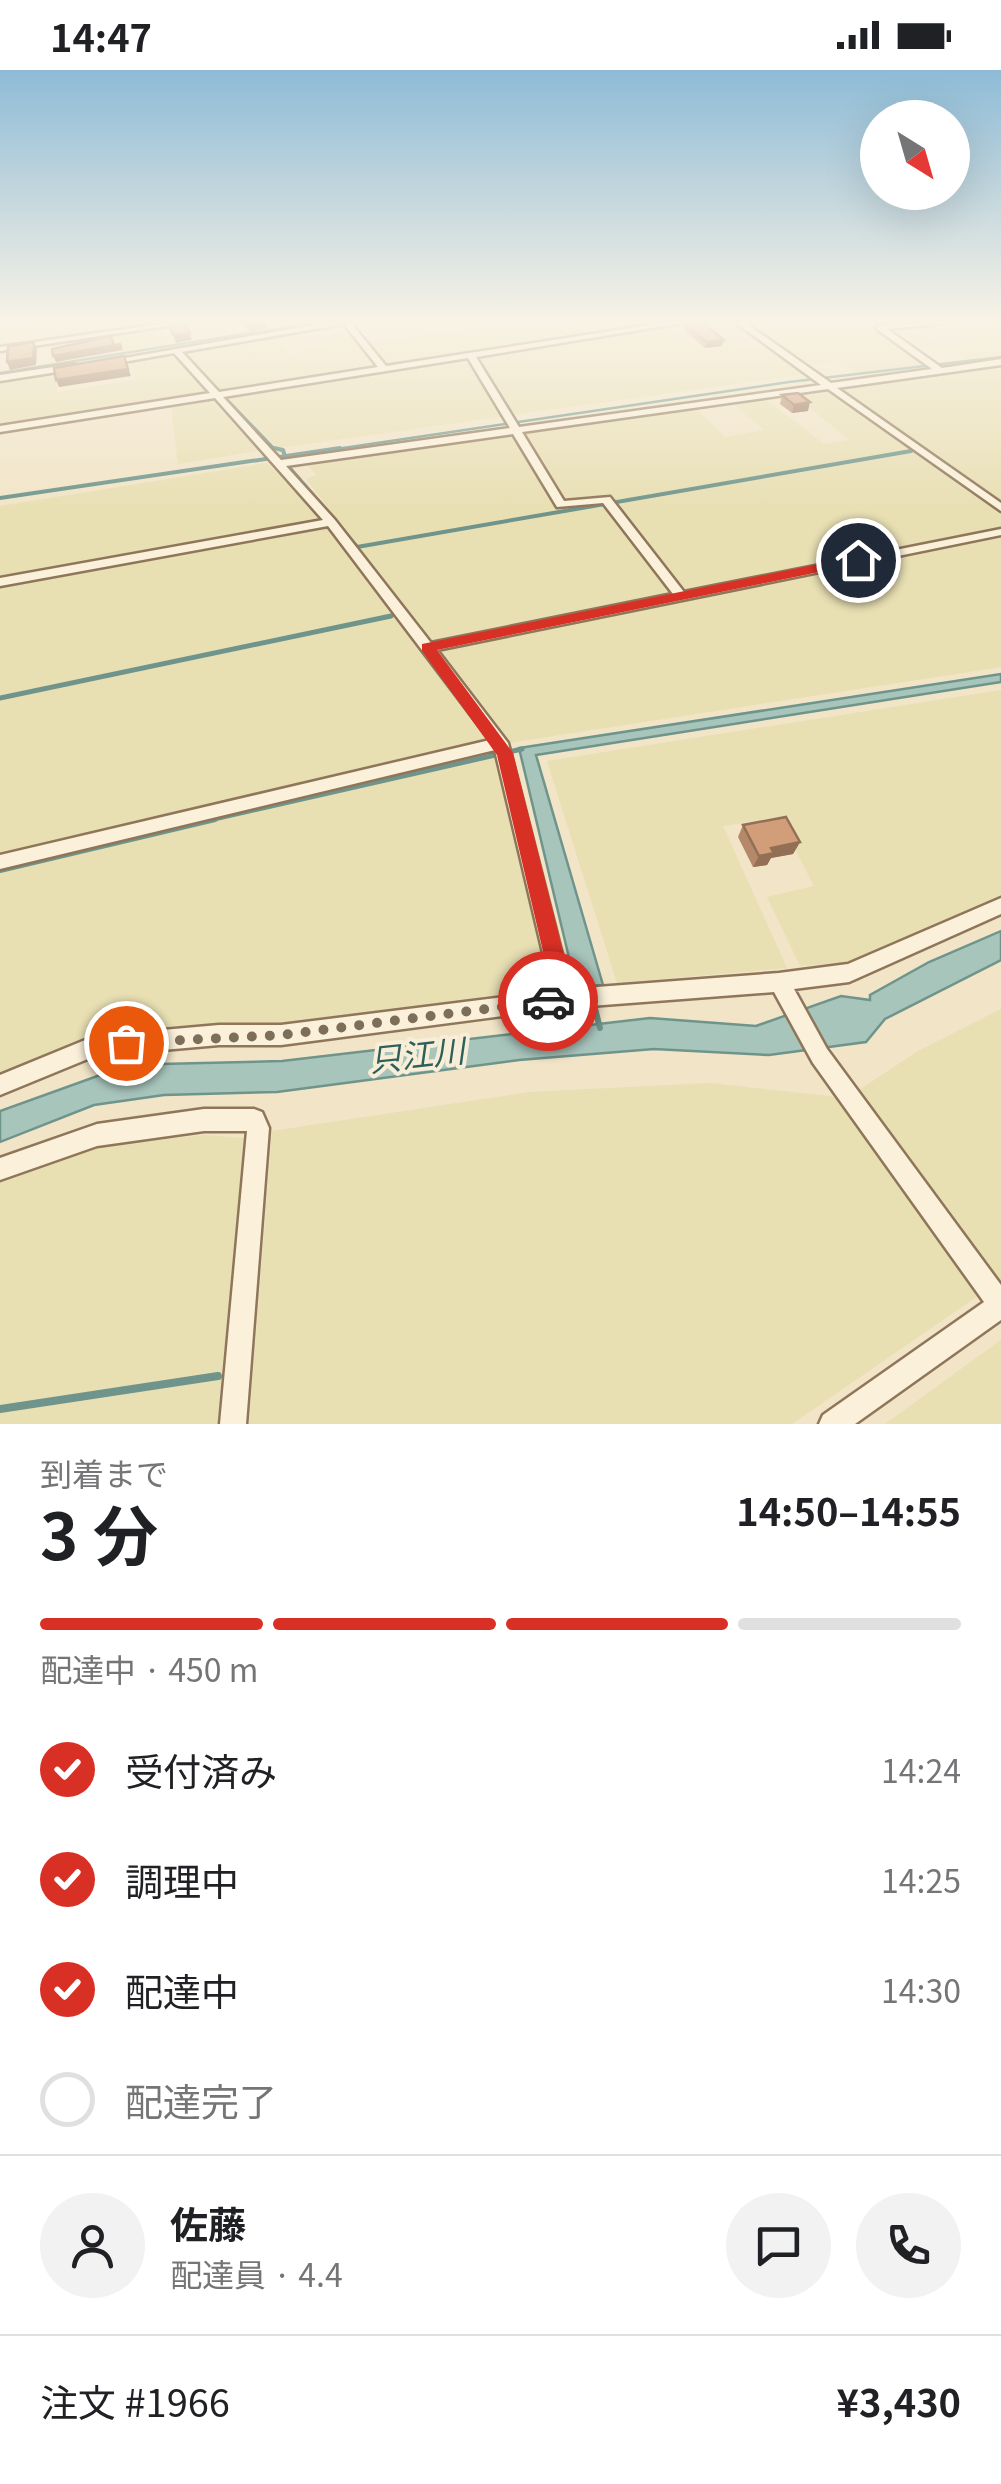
<!DOCTYPE html>
<html lang="ja">
<head>
<meta charset="utf-8">
<style>
  :root { --surface:#fff; --page:#f2f2f2; --text:#202124; --muted:#757577; --line:#e0e0e0; --accent:#d93025 }
  body { margin:0; font-family:Georgia,"Noto Sans JP",serif; background:var(--page); color:var(--text); height:100vh; display:flex; flex-direction:column; font-size:38px; white-space:nowrap }
  * { box-sizing:border-box; margin:0 }
  p { font-size:32px; color:var(--muted) }
  .icon { flex:none; width:55px; height:55px; fill:none; stroke:currentColor; stroke-width:2; stroke-linecap:round; stroke-linejoin:round }
  .map { position:relative; height:1354px; overflow:hidden }
  .panel { display:flex; flex-direction:column; background:var(--surface); flex:1 }
  .panel>* { flex:none }
  .needle { width:65px; rotate:143deg }
  .controls { position:absolute; left:860px; top:30px; display:grid; gap:20px }
  .controls a { display:grid; place-items:center; width:110px; height:110px; border-radius:50%; background:var(--surface); box-shadow:0 10px 40px #0002; font-size:50px }
  .pin { position:absolute; display:grid; place-items:center; width:85px; height:85px; color:#fff; margin:-42px; border:5px solid #fff; border-radius:50%; box-shadow:0 2px 10px #0007 }
  .courier { position:absolute; display:grid; place-items:center; width:100px; height:100px; margin:-50px; border:8px solid #d93025; border-radius:50%; background:#fff; color:#222; box-shadow:0 2px 12px #0007 }
  .overview em { font-style:normal; font-weight:700 }
  .overview div { display:flex; flex-direction:column-reverse }
  .overview { display:flex; align-items:center; justify-content:space-between; height:170px; padding:0 40px }
  h1 { font-size:65px; font-weight:700; line-height:75px }
  .bar { display:grid; grid-template-columns:repeat(4,1fr); gap:15px 10px; align-content:center; height:120px; padding:0 40px }
  .bar i { height:12px; border-radius:8px; background:var(--line) }
  .bar .current { background:var(--accent) }
  .bar p { grid-column:span 4 }
  .line { display:flex; align-items:center; gap:25px; padding:0 40px; border-top:2px solid var(--line) }
  .line div { flex:1 }
  .round { display:grid; place-items:center; flex:none; width:105px; height:105px; border-radius:52px; background:var(--page) }
  ol { padding:0 40px; list-style:none }
  li { display:flex; align-items:center; gap:30px; height:110px }
  li p { margin-inline-start:auto }
  li .icon { padding:10px; border-radius:50%; background:var(--accent); color:#fff; stroke-width:4 }
  li:last-child { color:var(--muted) }
  li i { width:55px; height:55px; border:5px solid var(--line); border-radius:50% }
  .status { display:flex; justify-content:space-between; align-items:center; height:70px; padding:0 50px; background:var(--surface); direction:ltr }
  .status svg { height:28px; fill:currentColor }
  .map>svg:first-child { display:block }
  .farmland { fill:#e8dfb3 }
  .water { fill:#a8c5bc; stroke:#6e948b; stroke-width:2.5 }
  .lines { fill:none; stroke-linecap:round; stroke-linejoin:round }
  .stream-far4 { stroke:#6e948b; stroke-width:2.5 }
  .stream-far3 { stroke:#6e948b; stroke-width:4 }
  .stream-far2 { stroke:#6e948b; stroke-width:5 }
  .stream-far1 { stroke:#6e948b; stroke-width:6 }
  .stream { stroke:#6e948b; stroke-width:8 }
  .minor-casing { stroke:#8f765a; stroke-width:5 }
  .minor { fill:#fbf1db; fill-rule:evenodd }
  .wall { fill:#b58869 }
  .shaded-wall { fill:#936f55 }
  .building { fill:#d29e7a; stroke:#936f55; stroke-width:2.5 }
  .route { fill:#d93025 }
  .done { stroke:#7d6e5a; stroke-width:10; stroke-dasharray:0 18 }
  .labels { text-anchor:middle; stroke-width:8; stroke-linejoin:round; paint-order:stroke }
  .near-water-label { font-size:32px; font-style:italic; fill:#2d5f5b; stroke:#f8eed7 }
</style>
</head>
<body>
<div class="status"><b>14:47</b><svg viewBox="0 0 49 12"><path d="M0 12V9h3v3zM5 12V6h3v6zM10 12V3h3v9zM15 12V0h3v12zM26 1h20v11H26zM47 4h2v5h-2z"/></svg></div>
<div class="map">
<svg width="1001" height="1354" viewBox="0 0 1001 1354">
  <rect width="100%" height="100%" fill="#f1e4c7"/>
  <g class="farmland">
    <path d="M0,252H154L167,277L119,280L116,269L102,271L100,264L50,271L49,262L4,268V278H0Z"/>
    <path d="M494,252H650L657,258L670,256L703,282L727,276L695,252H779L790,260L870,252L880,259L909,256L936,274H954L968,272L941,254L1001,252V285L966,289L948,279L930,280L906,264L890,265L926,294L855,304L836,292L812,295L799,285L790,286L753,261L722,265L743,280L769,277L807,304L278,378L184,283L278,267L289,284L328,276L322,267L352,262L361,273L467,261L464,256Z"/>
    <path d="M175,285L207,324L0,355V311L54,303L58,322L136,309L131,292Z"/>
    <path d="M1001,295V597L508,673L306,409L316,405L306,393L694,337L725,367L764,360L731,332L763,327L824,374L850,370L790,323Z"/>
    <path d="M212,330L258,381L178,394L171,336Z"/>
    <path d="M267,393L328,454L496,678L555,923L281,959H215L0,1006V436Z"/>
    <path d="M1001,620V826L848,892L800,896L767,827L814,816L779,748L723,756L787,898L617,913L547,691Z"/>
    <path d="M1001,939V1210L792,1354H249L272,1061L530,1022L709,1013L847,1028L918,981Z"/>
    <path d="M204,1065L244,1068L217,1354H0V1112L94,1077Z"/>
    <path d="M1001,1270V1354H885Z"/>
  </g>
  <g class="water">
    <path d="M1001,604V612L536,685L603,915L576,917L519,678Z"/>
    <path d="M1001,861V890L885,949L866,972L769,985L654,979L519,990L277,1022L164,1025L94,1035L0,1072V1041L103,1004L161,994L282,991L650,948L756,956L841,926L870,930V925L929,892Z"/>
  </g>
  <g class="lines">
    <g class="stream-far4">
      <path d="M0,303L319,252"/>
      <path d="M226,328L274,378L283,381"/>
      <path d="M0,356L32,351"/>
      <path d="M323,381L789,312L1001,287"/>
    </g>
    <g class="stream-far3">
      <path d="M274,378L283,380L286,389"/>
      <path d="M288,396L327,441"/>
      <path d="M0,428L340,378"/>
      <path d="M337,453L357,477L911,381"/>
    </g>
    <g class="stream-far2">
      <path d="M0,628L391,546"/>
      <path d="M205,751L522,679"/>
    </g>
    <g class="stream-far1">
      <path d="M0,800L215,749"/>
      <path d="M588,911L600,958"/>
    </g>
    <path class="stream" d="M0,1339L218,1306"/>
    <defs>
      <g id="minor">
        <path d="M174,252H193L0,281V277Z"/>
        <path d="M331,252H350L386,296L670,252H688L476,287L519,357L821,315L735,252H744L831,313L932,299L878,260L876,257L880,255L943,252L939,254L887,259L942,298L1001,289V295L837,318L1001,433V441L828,319L522,362L564,431L610,427L684,522L1001,459V465L437,580L508,673L571,919L779,903L848,894L1001,828V844L849,912L794,919L827,979L1001,1215V1250L855,1354H819L823,1345L984,1232L813,993L774,922L564,938L281,975H219L95,986L0,1025V1005L95,966L219,955H281L552,921L495,680L0,799V785L490,670L328,456L0,516V508L323,450L215,328L0,362V356L210,323L174,283L106,295L102,292ZM344,254L378,297L219,322L182,282ZM468,288L510,358L281,390L223,327ZM513,364L557,437L603,433L673,524L431,573L335,450L286,396Z"/>
        <path d="M73,294L76,295V299L0,311V305Z"/>
        <path d="M204,1039H254L262,1042L269,1058L246,1354H220L247,1061H204L97,1076L0,1110V1088L97,1054Z"/>
      </g>
    </defs>
    <use href="#minor" class="minor-casing"/>
    <use href="#minor" class="minor"/>
  </g>
  <g class="wall">
    <path d="M240,252H265L267,258L250,261Z"/>
    <path d="M784,252H834L789,256Z"/>
    <path d="M686,256L722,276L705,278L685,261Z"/>
    <path d="M782,325L808,341L792,343L780,334Z"/>
    <path d="M743,755L800,772L793,784L771,788L767,795L753,797L738,767Z"/>
  </g>
  <g class="shaded-wall">
    <path d="M265,252L267,258L250,261L249,254Z"/>
    <path d="M190,263L192,270L176,273L173,265Z"/>
    <path d="M724,270L722,276L705,278L707,272Z"/>
    <path d="M34,272L37,279L36,295L10,300L7,292Z"/>
    <path d="M121,274L123,280L56,292L53,286Z"/>
    <path d="M124,286L131,306L59,317L56,310Z"/>
    <path d="M810,332L808,341L792,343L794,335Z"/>
    <path d="M800,772L793,784L771,788L767,795L753,797L759,786L771,778Z"/>
  </g>
  <g class="building">
    <path d="M185,253L190,263L173,265L169,256Z"/>
    <path d="M703,253L724,270L707,272L686,256Z"/>
    <path d="M111,266L114,276L121,274L53,286L52,279Z"/>
    <path d="M34,272L33,288L7,292L8,276Z"/>
    <path d="M124,286L128,299L56,310L54,298Z"/>
    <path d="M798,323L810,332L794,335L782,325Z"/>
    <path d="M786,747L800,772L771,778L774,783L759,786L743,755Z"/>
  </g>
  <linearGradient id="sky" x2="0" y2="1"><stop stop-color="#8ebbd6"/><stop offset="0.57" stop-color="#f9f3e6"/><stop offset="1" stop-color="#f9f3e6" stop-opacity="0"/></linearGradient>
  <rect width="1001" height="441" fill="url(#sky)"/>
  <path class="route" d="M858,486L863,493L437,580L513,683L575,929L564,940L541,938V924L552,920L497,685L422,581V574Z"/>
  <g class="lines">
    <path class="done" d="M126,973L282,965L548,931"/>
  </g>
  <g class="labels">
    <g class="near-water-label">
      <text transform="translate(417 986) rotate(-6)" y="11">只江川</text>
    </g>
  </g>
</svg>
<div class="controls">
<a><svg class="needle" viewBox="-14 -14 28 28"><path d="M0-13l5 13h-10z" fill="#e53935"/><path d="M0 13l5-13h-10z" fill="#757577"/></svg></a>
</div>
<div class="pin" style="left:126px;top:973px;background:#ea580c"><svg class="icon" aria-label="bag" viewBox="0 0 24 24"><path d="M5 8h14l-1 12H6zM9 8a3 3 0 0 1 6 0"/></svg></div>
<div class="pin" style="left:858px;top:490px;background:#1f2937"><svg class="icon" aria-label="home" viewBox="0 0 24 24"><path d="M3 11l9-7 9 7M6 9v11h12V9"/></svg></div>
<div class="courier" style="left:548px;top:931px"><svg class="icon" aria-label="car" viewBox="0 0 24 24"><path d="M5 17H2v-5l4-1 3-4h7l3 4 3 1v5h-3M9 17h6M6 11h13"/><circle cx="7" cy="17" r="2"/><circle cx="17" cy="17" r="2"/></svg></div>
</div>
<section class="panel">
<div class="overview"><div><h1>3 分</h1><p>到着まで</p></div><em>14:50–14:55</em></div>
<div class="bar"><i class="current"></i><i class="current"></i><i class="current"></i><i></i><p>配達中 · 450 m</p></div>
<ol>
<li><svg class="icon" aria-label="check" viewBox="0 0 24 24"><path d="M5 12l5 5 9-10"/></svg>受付済み<p>14:24</p></li>
<li><svg class="icon" aria-label="check" viewBox="0 0 24 24"><path d="M5 12l5 5 9-10"/></svg>調理中<p>14:25</p></li>
<li><svg class="icon" aria-label="check" viewBox="0 0 24 24"><path d="M5 12l5 5 9-10"/></svg>配達中<p>14:30</p></li>
<li><i></i>配達完了</li>
</ol>
<div class="line" style="height:180px"><a class="round"><svg class="icon" aria-label="person" viewBox="0 0 24 24"><circle cx="12" cy="8" r="4"/><path d="M4 21q1-7 8-7t8 7"/></svg></a><div><b>佐藤</b><p>配達員 · 4.4</p></div><a class="round"><svg class="icon" aria-label="chat" viewBox="0 0 24 24"><path d="M4 5h16v11H9l-5 4z"/></svg></a><a class="round"><svg class="icon" aria-label="phone" viewBox="0 0 24 24"><path d="M5 4h4l2 5-3 2q2 4 5 5l2-3 5 2v4C11 20 4 13 5 4z"/></svg></a></div>
<div class="line" style="height:130px"><div>注文 #1966</div><b>¥3,430</b></div>
</section>
</body>
</html>
